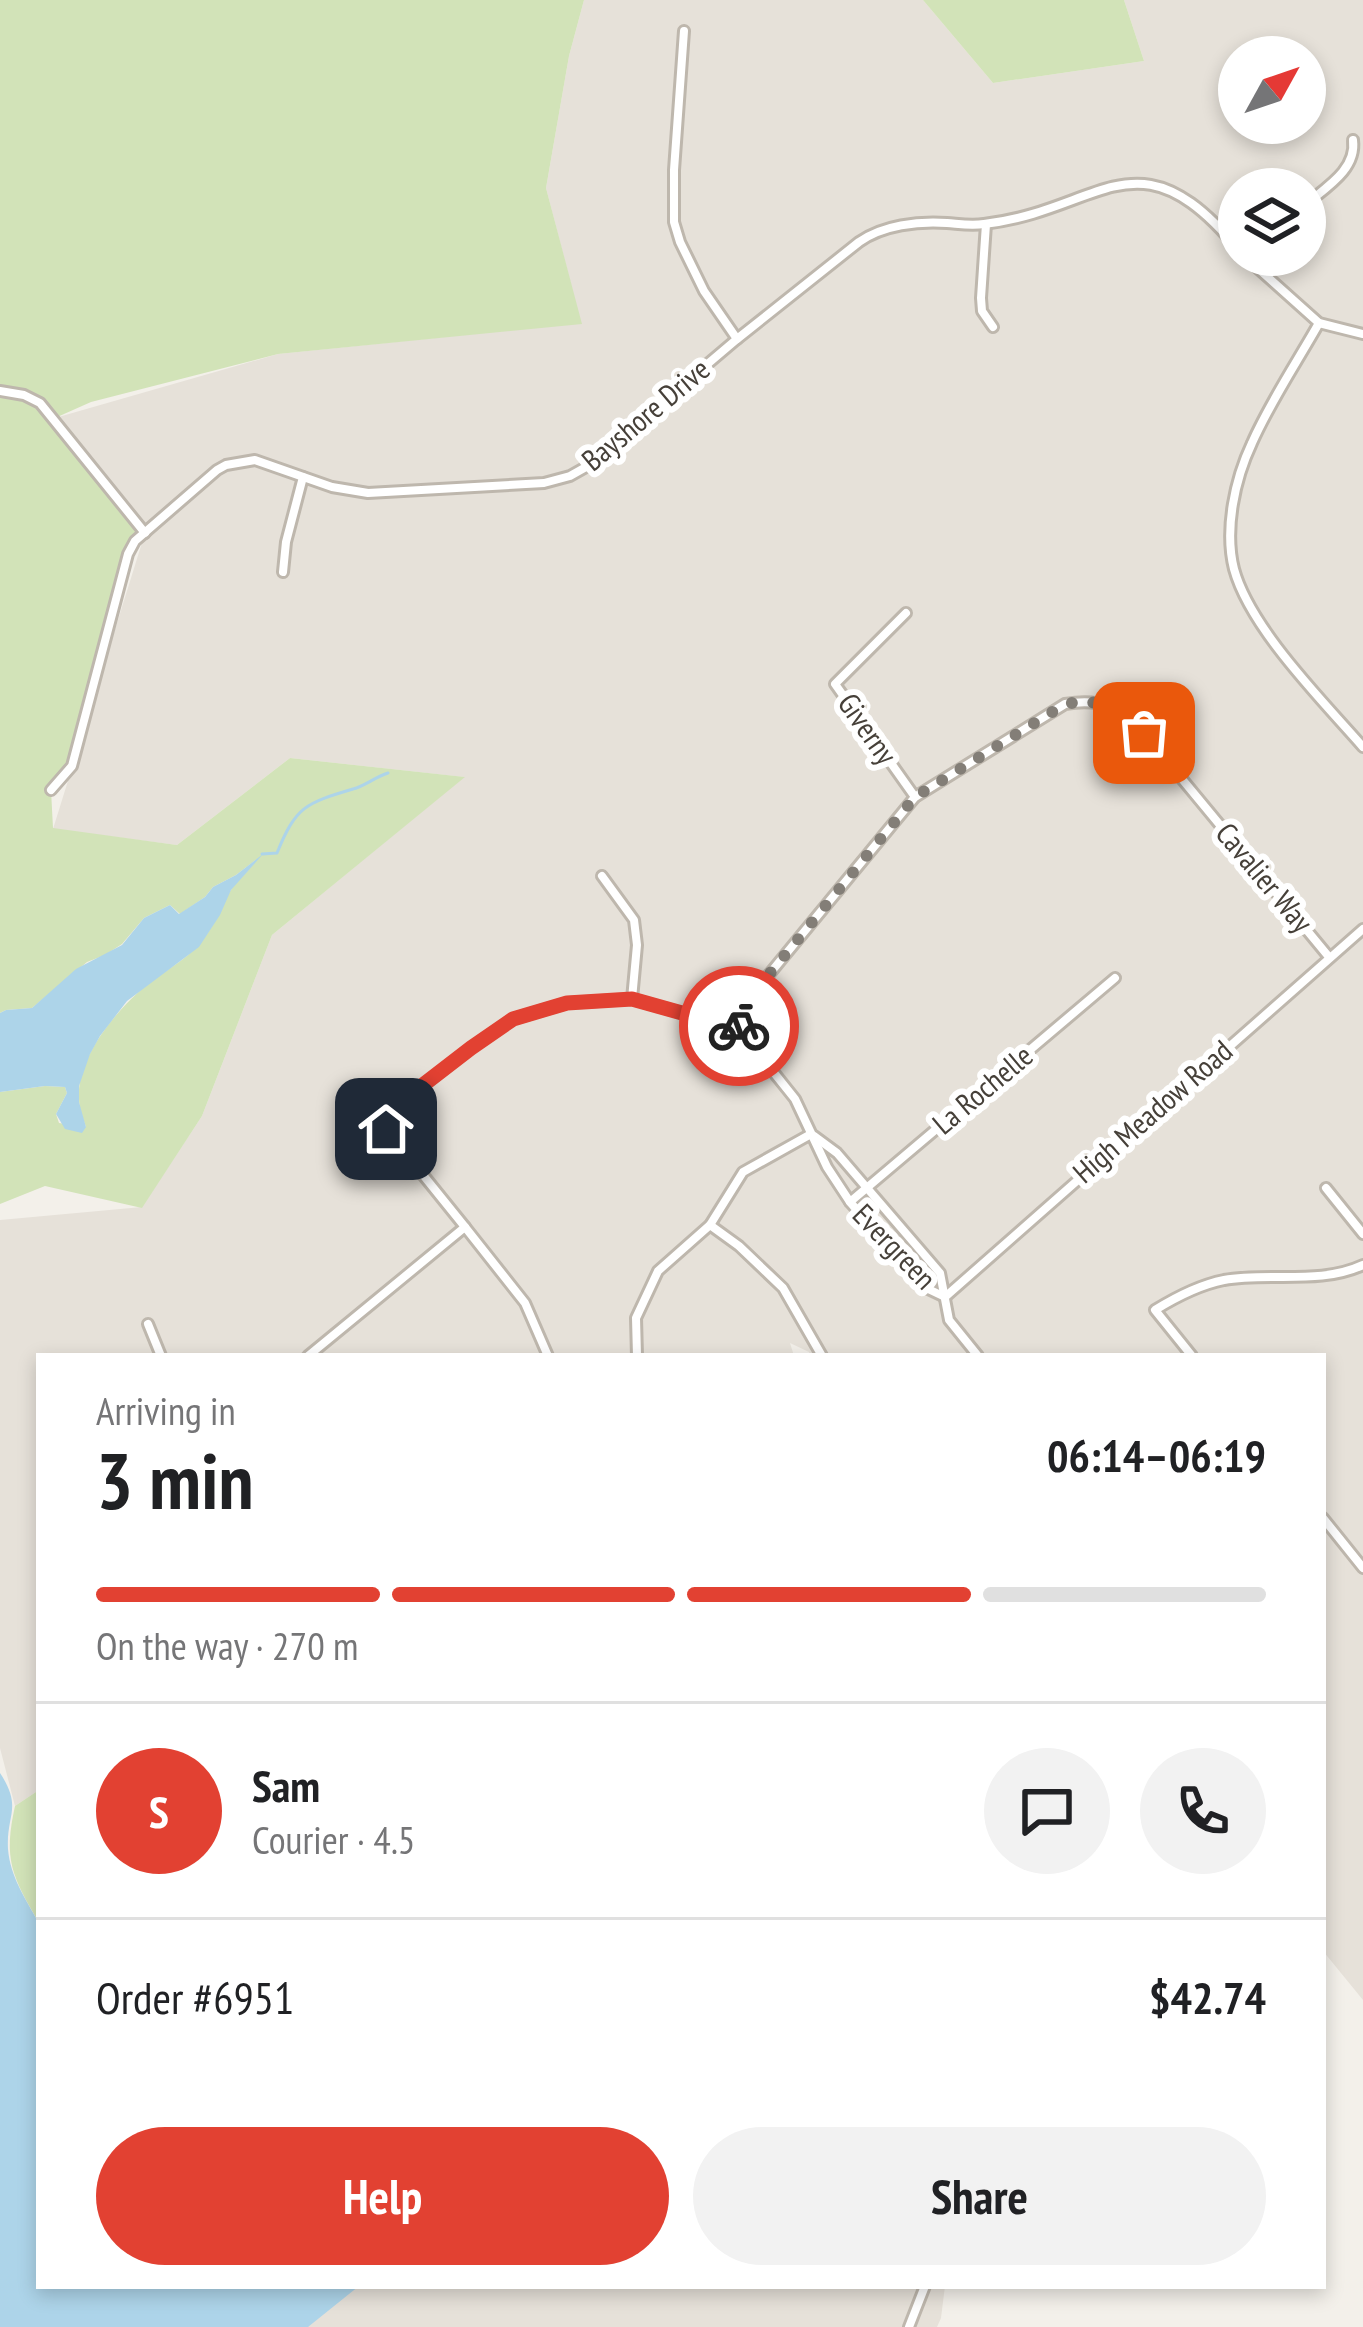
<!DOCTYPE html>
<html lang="en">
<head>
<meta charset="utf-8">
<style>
  :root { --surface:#fff; --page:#f2f2f2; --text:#202124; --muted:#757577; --line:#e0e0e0; --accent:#e24132 }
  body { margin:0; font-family:"PT Sans Narrow",sans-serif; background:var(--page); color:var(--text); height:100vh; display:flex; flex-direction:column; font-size:45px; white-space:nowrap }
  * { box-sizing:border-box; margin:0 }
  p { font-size:39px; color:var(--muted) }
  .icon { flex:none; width:66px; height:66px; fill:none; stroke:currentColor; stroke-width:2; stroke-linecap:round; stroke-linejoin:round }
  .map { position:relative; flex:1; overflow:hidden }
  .panel { position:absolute; left:36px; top:1353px; width:1290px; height:936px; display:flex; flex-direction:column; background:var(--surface); border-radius:0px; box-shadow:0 6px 18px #0003 }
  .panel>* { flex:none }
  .needle { width:78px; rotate:50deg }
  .tools { position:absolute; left:1218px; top:36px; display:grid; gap:24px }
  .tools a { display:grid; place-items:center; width:108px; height:108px; border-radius:50%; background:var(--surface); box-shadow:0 6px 18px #0003; font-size:60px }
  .pin { position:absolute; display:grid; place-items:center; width:102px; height:102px; color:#fff; margin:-51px; border-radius:24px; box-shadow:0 6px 18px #0006 }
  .courier { position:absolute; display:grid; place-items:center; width:120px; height:120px; margin:-60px; border:9px solid #e24132; border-radius:50%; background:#fff; color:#222; box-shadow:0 3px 15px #0007 }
  .summary em { font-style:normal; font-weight:700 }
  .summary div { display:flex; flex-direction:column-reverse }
  .summary { display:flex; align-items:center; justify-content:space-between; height:204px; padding:0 60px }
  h1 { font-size:78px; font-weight:700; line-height:90px }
  .bar { display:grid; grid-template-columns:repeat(4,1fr); gap:18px 12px; align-content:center; height:144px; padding:0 60px }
  .bar i { height:15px; border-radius:9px; background:var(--line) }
  .bar .current { background:var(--accent) }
  .bar p { grid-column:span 4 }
  .line { display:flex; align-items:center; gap:30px; padding:0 60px; border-top:3px solid var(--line) }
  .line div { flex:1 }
  .round { display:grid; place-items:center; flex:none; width:126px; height:126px; border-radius:63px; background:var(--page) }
  .cta { display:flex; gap:24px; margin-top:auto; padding:24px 60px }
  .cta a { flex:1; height:138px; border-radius:72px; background:var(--accent); color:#fff; font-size:48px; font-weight:700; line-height:138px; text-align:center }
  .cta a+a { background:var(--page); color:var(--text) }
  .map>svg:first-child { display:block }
  .residential { fill:#e6e1d9; fill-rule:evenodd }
  .green { fill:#d2e3b8 }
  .water { fill:#add4e9 }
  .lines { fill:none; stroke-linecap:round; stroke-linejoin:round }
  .stream { stroke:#add4e9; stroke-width:3 }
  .street-casing { stroke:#beb7ad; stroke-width:14 }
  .street { stroke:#fff; stroke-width:8 }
  .done { stroke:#837e77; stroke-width:12; stroke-dasharray:0 21.6 }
  .route { stroke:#e24132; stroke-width:15 }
  .labels { text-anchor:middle; stroke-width:12; stroke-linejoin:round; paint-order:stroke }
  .street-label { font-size:30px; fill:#464039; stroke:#fff }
</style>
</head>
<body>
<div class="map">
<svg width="1363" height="2327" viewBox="0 0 1363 2327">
  <rect width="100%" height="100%" fill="#f3f0ea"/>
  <g class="residential">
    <path d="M584,0H923L993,83L1144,61L1124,0H1363V2000L1323,1951V1356H810L809,1352L790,1343L794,1356H39V1790L15,1806L0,1748V1220L142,1207L202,1116L272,935L464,777L290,758L177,845L53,829L145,533L55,418L278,354L581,323L546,188L569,56ZM1239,57H1305V123H1239ZM1239,189H1305V255H1239Z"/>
    <path d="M348,2286H945L941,2318L937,2327H306Z"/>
  </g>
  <g class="green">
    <path d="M0,0H584L569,56L546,188L582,324L278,354L91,402L55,418L145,533L135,541L72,766L51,790L53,828L177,845L290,758L465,777L272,935L202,1116L142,1208L45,1186L0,1204V1092L45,1086L65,1087L67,1093L56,1114L59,1123L86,1127C83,1118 79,1108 79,1099C76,1057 118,1008 149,983C167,969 186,960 200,943C212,929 220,912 228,895C234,882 249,872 257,859L236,875L213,887L205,897L180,914L170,905L144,918L122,944L105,955L87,962L32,1008L6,1010L0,1013Z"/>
    <path d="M923,0H1124L1144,61L993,83Z"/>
    <path d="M39,1790V1923C12,1876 3,1860 15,1806Z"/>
  </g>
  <g class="water">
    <path d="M263,854L231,890L220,915L199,947L127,1001L100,1036L90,1054L79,1086V1102L86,1127L82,1133L65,1129L56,1114L67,1093L65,1087L45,1086L0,1092V1013L6,1010L32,1008L76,969L122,945L144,918L170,905L179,914L205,897L213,887L236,875Z"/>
    <path d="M0,1773C23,1808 6,1814 8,1849C10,1876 26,1900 39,1923V2286H359L308,2327H0Z"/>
  </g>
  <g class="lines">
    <path class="stream" d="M262,854L277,853C296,806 306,803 353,789C365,786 375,777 388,773"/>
    <defs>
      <g id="street">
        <path d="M684,31L674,170V222L680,242L704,291L737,339"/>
        <path d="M1305,205C1325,188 1357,170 1353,140"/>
        <path d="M986,224L981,298L982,311L993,327"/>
        <path d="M1243,255L1319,323L1363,334"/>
        <path d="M1319,323C1297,362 1270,402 1252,443C1235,479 1224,529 1234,569C1250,628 1322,700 1363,747"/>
        <path d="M0,391L24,395L40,403L145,533"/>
        <path d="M283,572L286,542L303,477"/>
        <path d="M906,613L835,684L915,797"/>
        <path d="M51,790L72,766L128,554L135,541L217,470L226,465L255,460L332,487L368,493L544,483L570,476L586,467L737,339L859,242C883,225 918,221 947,223C960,224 971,226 984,224C1103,210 1137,127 1239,250"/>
        <path d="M602,876L634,920L637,945L632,999"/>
        <path d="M739,1029V1011L915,797L1065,704C1104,698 1116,707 1144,733L1329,957"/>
        <path d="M739,1029L795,1099L827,1167L850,1202L924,1287L945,1297"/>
        <path d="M814,1136L837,1153L940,1273L949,1320L978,1356"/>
        <path d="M1326,1188L1363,1234"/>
        <path d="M850,1202L1115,978"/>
        <path d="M710,1225L739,1246L783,1288L822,1356"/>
        <path d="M465,1227L525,1303L548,1356"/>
        <path d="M945,1297L1363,929"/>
        <path d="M148,1324L161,1356"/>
        <path d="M308,1356L465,1227L386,1129L384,1120L389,1112L471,1048L513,1019L567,1003L632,999L739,1029"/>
        <path d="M637,1356L636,1318L658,1271L710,1225L743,1172L811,1134"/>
        <path d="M1192,1356L1155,1310C1176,1297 1199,1285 1224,1280C1270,1272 1320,1285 1363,1265"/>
        <path d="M1323,1518L1363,1568"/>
        <path d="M909,2327L925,2286"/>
      </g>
    </defs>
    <use href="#street" class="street-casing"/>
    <use href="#street" class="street"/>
  </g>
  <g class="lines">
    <path class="done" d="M739,1026V1011L915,797L1065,704C1104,698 1116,707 1144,733"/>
    <path class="route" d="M386,1129L384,1120L388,1112L471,1048L513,1019L567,1003L632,999L739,1029V1026"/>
  </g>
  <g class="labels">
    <g class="street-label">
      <text transform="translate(646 415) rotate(-40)" y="10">Bayshore Drive</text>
      <text transform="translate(867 729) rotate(55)" y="10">Giverny</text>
      <text transform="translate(1264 878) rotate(50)" y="10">Cavalier Way</text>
      <text transform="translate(983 1090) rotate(-40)" y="10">La Rochelle</text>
      <text transform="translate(1153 1112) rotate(-41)" y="10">High Meadow Road</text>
      <text transform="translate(894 1247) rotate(46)" y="10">Evergreen</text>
    </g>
  </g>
</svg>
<div class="tools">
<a><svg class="needle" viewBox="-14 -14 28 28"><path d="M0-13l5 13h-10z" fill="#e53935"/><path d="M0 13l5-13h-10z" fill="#757577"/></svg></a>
<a><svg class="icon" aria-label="layers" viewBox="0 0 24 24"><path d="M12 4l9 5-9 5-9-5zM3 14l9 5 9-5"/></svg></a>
</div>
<div class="pin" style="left:1144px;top:733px;background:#ea580c"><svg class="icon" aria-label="bag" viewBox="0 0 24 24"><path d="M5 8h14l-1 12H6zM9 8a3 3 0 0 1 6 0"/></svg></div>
<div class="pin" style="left:386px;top:1129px;background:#1f2937"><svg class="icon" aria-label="home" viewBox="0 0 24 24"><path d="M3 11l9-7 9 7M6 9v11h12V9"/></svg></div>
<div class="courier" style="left:739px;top:1026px"><svg class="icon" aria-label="bike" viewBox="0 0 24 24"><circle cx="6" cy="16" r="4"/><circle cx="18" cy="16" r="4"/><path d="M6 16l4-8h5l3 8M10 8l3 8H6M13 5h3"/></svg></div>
<section class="panel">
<div class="summary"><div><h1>3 min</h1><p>Arriving in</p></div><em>06:14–06:19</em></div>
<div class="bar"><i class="current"></i><i class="current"></i><i class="current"></i><i></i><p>On the way · 270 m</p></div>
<div class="line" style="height:216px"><b class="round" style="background:var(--accent);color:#fff">S</b><div><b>Sam</b><p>Courier · 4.5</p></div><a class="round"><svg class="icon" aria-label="chat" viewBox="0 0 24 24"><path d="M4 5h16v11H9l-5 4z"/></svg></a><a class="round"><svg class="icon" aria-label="phone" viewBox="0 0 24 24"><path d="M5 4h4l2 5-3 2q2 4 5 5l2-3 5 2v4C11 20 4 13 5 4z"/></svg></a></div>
<div class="line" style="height:156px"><div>Order #6951</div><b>$42.74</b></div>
<div class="cta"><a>Help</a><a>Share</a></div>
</section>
</div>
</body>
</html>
